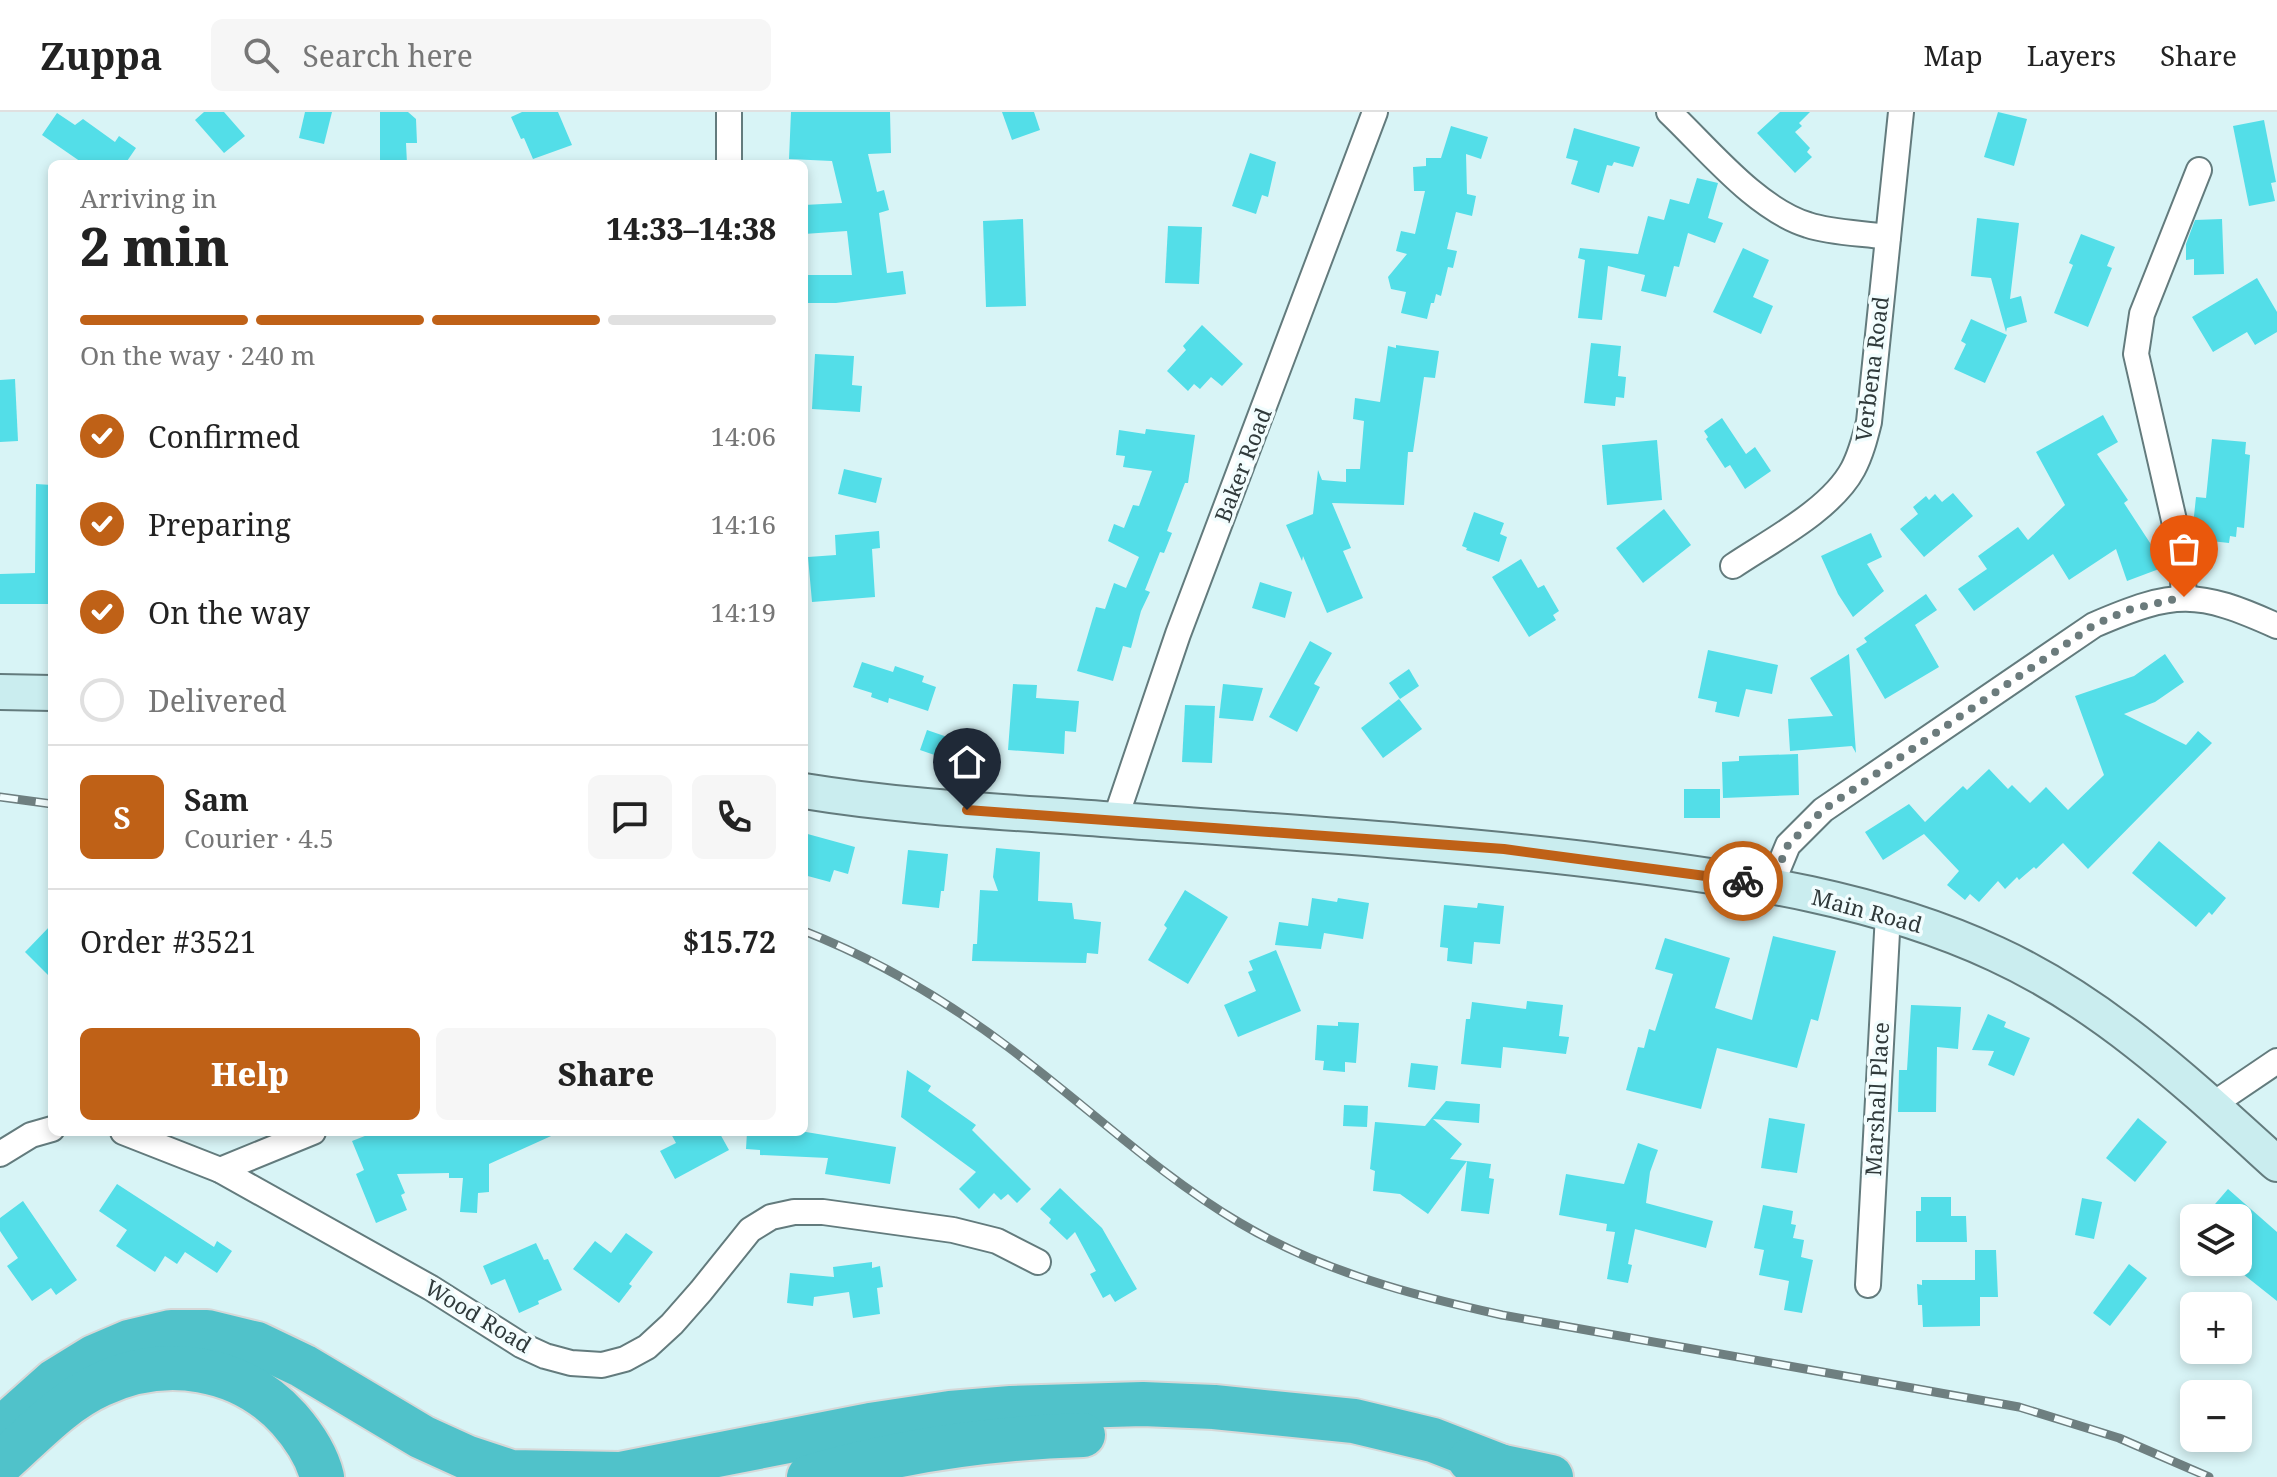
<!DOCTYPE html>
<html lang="en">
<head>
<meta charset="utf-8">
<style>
  :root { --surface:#fff; --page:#f6f6f6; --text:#222; --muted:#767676; --line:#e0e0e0; --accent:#bf6117 }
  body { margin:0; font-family:"Noto Serif",serif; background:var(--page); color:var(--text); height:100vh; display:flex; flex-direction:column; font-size:30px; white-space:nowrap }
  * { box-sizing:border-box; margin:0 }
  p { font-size:26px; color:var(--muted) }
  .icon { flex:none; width:44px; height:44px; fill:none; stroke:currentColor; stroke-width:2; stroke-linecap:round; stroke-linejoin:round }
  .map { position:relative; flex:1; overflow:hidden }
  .side { position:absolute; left:48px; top:48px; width:760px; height:976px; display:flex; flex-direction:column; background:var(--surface); border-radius:12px; box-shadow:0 4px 12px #0003 }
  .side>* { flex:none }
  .buttons { position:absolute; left:2180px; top:1092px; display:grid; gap:16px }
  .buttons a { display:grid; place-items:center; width:72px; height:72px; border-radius:12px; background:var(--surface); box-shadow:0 4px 12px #0003; font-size:40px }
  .pin { position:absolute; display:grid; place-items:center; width:68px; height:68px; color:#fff; margin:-82px -34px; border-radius:50% 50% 50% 0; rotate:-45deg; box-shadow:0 0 8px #0007 }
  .pin .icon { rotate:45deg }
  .courier { position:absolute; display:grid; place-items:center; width:80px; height:80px; margin:-40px; border:6px solid #bf6117; border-radius:50%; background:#fff; color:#222; box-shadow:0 2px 10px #0007 }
  .head em { font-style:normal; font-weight:800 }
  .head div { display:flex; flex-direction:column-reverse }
  .head { display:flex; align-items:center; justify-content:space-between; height:136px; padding:0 32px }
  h1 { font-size:52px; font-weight:800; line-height:60px }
  .bar { display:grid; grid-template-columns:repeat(4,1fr); gap:12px 8px; align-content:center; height:96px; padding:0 32px }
  .bar i { height:10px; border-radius:6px; background:var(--line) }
  .bar .current { background:var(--accent) }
  .bar p { grid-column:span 4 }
  .line { display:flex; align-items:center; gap:20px; padding:0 32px; border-top:2px solid var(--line) }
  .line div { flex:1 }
  .round { display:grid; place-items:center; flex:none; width:84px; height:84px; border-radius:12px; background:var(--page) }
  ol { padding:0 32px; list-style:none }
  li { display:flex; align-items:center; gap:24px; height:88px }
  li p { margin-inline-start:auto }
  li .icon { padding:8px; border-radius:50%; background:var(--accent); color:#fff; stroke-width:4 }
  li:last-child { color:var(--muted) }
  li i { width:44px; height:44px; border:4px solid var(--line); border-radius:50% }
  .button { display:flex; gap:16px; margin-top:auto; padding:16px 32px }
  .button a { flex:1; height:92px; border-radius:12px; background:var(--accent); color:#fff; font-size:32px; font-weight:800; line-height:92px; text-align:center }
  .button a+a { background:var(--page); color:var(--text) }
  header { display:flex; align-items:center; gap:48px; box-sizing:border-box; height:112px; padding:0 40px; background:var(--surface); border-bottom:2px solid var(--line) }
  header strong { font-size:38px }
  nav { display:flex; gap:44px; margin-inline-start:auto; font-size:28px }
  .search { width:560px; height:72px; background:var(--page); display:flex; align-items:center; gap:20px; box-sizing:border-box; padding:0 28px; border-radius:12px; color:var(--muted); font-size:30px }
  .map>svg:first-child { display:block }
  .building { fill:#53dee8 }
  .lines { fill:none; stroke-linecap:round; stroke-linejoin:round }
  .street-casing { stroke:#637b7d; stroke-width:28 }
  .secondary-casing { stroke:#637b7d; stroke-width:38 }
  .highway-casing { stroke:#d6d8d8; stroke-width:48 }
  .street { stroke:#fff; stroke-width:24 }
  .secondary { stroke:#caedef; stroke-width:34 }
  .highway { stroke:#50c2ca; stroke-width:44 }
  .rail-casing { stroke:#6e7f80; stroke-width:9 }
  .rail { stroke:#f2fdfe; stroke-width:6; stroke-dasharray:18; stroke-linecap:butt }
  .done { stroke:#6b7b7c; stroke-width:8; stroke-dasharray:0 14.4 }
  .route { stroke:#bf6117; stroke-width:10 }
  .labels { text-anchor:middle; stroke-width:7; stroke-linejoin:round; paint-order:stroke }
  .street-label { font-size:22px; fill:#303a3b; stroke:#f2fdfe }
</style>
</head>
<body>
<header>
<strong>Zuppa</strong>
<div class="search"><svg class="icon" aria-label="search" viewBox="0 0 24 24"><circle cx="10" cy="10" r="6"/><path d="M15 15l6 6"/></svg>Search here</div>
<nav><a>Map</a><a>Layers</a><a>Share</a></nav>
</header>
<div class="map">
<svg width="2277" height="1365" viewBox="0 0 2277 1365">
  <rect width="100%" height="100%" fill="#d8f4f6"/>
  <g class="building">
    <path d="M204,0H224L245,24L224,41L195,8Z"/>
    <path d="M305,0H332L324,32L299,26Z"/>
    <path d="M380,0H408L416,7L417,31H406L407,52H380Z"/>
    <path d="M522,0H558L572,33L533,47L524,26L521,27L511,5Z"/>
    <path d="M791,0H890L891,41L868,42L877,80L884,78L889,98L879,101L887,161L903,159L906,182L836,191H804V163H852L847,119L804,122V93L842,91L832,49L789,47Z"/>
    <path d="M1002,0H1034L1040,18L1012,28Z"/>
    <path d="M1780,0H1810L1799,11L1802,14L1795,20L1810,36L1807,40L1812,45L1795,61L1757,21Z"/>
    <path d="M1998,0L2027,7L2014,54L1984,45Z"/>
    <path d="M57,1L75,13L83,7L115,30L119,24L136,36L125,52H84L42,23Z"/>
    <path d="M2264,8L2276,70L2271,71L2275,89L2249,94L2233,14Z"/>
    <path d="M1451,14L1488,25L1481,47L1466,42L1467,82L1476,84L1472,104L1456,100L1447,137L1457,139L1453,156L1448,155L1441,184L1436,182L1434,191H1431L1427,207L1401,201L1406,180L1391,177L1388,165L1407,142L1396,139L1401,119L1415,122L1425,79H1414L1413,55L1426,54V46H1441Z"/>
    <path d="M1574,16L1640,35L1633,55L1614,50L1612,54L1607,53L1599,81L1571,72L1578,49L1566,46Z"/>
    <path d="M1250,41L1276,50L1268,85L1262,83L1256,102L1232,94Z"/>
    <path d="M1697,66L1718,71L1708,106L1723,111L1715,131L1688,121L1679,155L1674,154L1666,185L1641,179L1645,163L1608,154L1602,208L1578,206L1585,148L1578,146L1580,136L1638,142L1648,104L1664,108L1670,87L1689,92Z"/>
    <path d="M1977,106L2019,111L2010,187L2021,184L2027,210L2007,216L2006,220L1991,166L1971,164Z"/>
    <path d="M1023,107L1026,194L986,195L983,109Z"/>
    <path d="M2222,107L2224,162L2194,163V147L2186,148V132L2195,108Z"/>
    <path d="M1168,114L1202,115L1199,172L1165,171Z"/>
    <path d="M2081,122L2115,135L2107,154L2112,156L2088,215L2054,201L2073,153L2069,151Z"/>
    <path d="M1743,136L1769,148L1753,185L1773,194L1761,222L1713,200Z"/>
    <path d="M2257,166L2277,200V220L2255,233L2247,220L2213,240L2192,205Z"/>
    <path d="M1971,207L2007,223L1985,271L1954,257L1966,232L1961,229Z"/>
    <path d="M1202,213L1243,252L1222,274L1211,265L1200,277L1194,272L1188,279L1167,259L1186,238L1183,234Z"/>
    <path d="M1591,231L1621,234L1618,264L1626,265L1624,286L1616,285L1615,294L1584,291Z"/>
    <path d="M1396,233L1439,239L1435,266L1424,265L1413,340H1408L1404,393L1332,391L1351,436L1343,439L1363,486L1327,501L1303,444L1302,449L1286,413L1313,402L1318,358L1322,368L1346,370V357H1360L1364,309L1353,307L1355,286L1380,290L1388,234L1396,236Z"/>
    <path d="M815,242L854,244L852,273L862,274L860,300L812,297Z"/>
    <path d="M15,267L18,329L0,330V268Z"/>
    <path d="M2103,303L2118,330L2097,342L2128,388L2124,391L2154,437L2164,433L2167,454L2127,469L2116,437L2069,468L2053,442L1974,499L1958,477L1987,457L1978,444L2018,415L2028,428L2065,393L2036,340Z"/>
    <path d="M1722,306L1746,342L1755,335L1771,359L1745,377L1730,353L1725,356L1706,327L1708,325L1704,319Z"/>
    <path d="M1146,317L1195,323L1188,371H1185L1167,419L1172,421L1164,441L1160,440L1145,478L1150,480L1141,499L1131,536L1123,534L1113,569L1077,559L1096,495L1105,497L1114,471L1126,476L1139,445L1108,429L1114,412L1124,416L1133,393L1139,394L1152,359L1123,355L1125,344L1116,343L1119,318L1145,322Z"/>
    <path d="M2212,327L2246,330L2245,342L2250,343L2244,416L2237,415L2236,425L2230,424L2229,431L2193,427L2192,423L2196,385L2206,386Z"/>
    <path d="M1657,328L1662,388L1607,393L1602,333Z"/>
    <path d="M844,357L882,366L876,391L838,382Z"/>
    <path d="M36,372L52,373V492H0V462L35,461Z"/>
    <path d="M1953,381L1973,404L1924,445L1900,417L1918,402L1913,395L1926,384L1929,388L1935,382L1942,390Z"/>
    <path d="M1664,397L1691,433L1643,471L1616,436Z"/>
    <path d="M1474,400L1504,411L1500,422L1507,425L1499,450L1466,438L1467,436L1462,434Z"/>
    <path d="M879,419L880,436L872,437L875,485L812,490L808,445L836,443L835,423Z"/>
    <path d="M1871,421L1882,445L1867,452L1884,479L1853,505L1838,482L1821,444Z"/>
    <path d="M1521,447L1538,476L1544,473L1559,499L1553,503L1556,508L1529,525L1492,465Z"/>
    <path d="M1260,470L1292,480L1285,506L1252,496Z"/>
    <path d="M1926,482L1937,498L1915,513L1939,555L1885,587L1856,537L1867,530L1864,526Z"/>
    <path d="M1310,529L1332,541L1314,572L1320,575L1297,620L1269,605Z"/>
    <path d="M1708,538L1778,553L1772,582L1746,577L1739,605L1715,600L1717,590L1698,586Z"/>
    <path d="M1849,542L1856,641L1852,634L1790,639L1788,607L1833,604L1810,566Z"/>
    <path d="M2165,542L2184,570L2155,590L2124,602L2186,633L2198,619L2212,631L2088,757L2063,731L2036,757L2034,755L2019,768L2017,765L2005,777L1998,769L1979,790L1970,782L1965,788L1947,773L1959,759L1924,722L1883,748L1865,720L1909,692L1925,710L1963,674L1967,678L1989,657L2008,677L2012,673L2030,691L2046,675L2068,698L2104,663L2075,584L2134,564Z"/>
    <path d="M862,550L893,560L895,554L924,564L922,570L936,575L928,599L889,586L888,591L871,585L872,581L853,575Z"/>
    <path d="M1409,557L1419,574L1400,587L1389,571Z"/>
    <path d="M1013,572L1037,573L1036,586L1079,589L1076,620L1065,619L1064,642L1008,638Z"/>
    <path d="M1223,572L1263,576L1253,609L1219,606Z"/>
    <path d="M1399,587L1422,617L1383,646L1361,616Z"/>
    <path d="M1185,593L1215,594L1212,651L1182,650Z"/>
    <path d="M927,618L956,628L949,648L920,638Z"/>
    <path d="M1798,642L1799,683L1723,686L1722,650L1739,649V644Z"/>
    <rect x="1684" y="677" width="36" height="29"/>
    <path d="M804,721L855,735L848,762L834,758L830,770L804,763Z"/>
    <path d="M2159,729L2226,786L2212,803L2209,800L2196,815L2132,761Z"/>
    <path d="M996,736L1040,740L1038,789L1072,791L1074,807L1101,810L1098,842L1087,841L1086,851L972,849L973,832H977L980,778L998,779L993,765Z"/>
    <path d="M908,738L948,742L944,779H941L939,796L902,792Z"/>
    <path d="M1185,778L1228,805L1188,872L1148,848L1167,816L1164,813Z"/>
    <path d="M1312,786L1337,790L1338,786L1369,791L1363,827L1324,821L1321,837L1275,833L1279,810L1308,814Z"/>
    <path d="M1478,791L1504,794L1500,832L1474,830L1472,852L1447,849L1448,836L1440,835L1444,793L1477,796Z"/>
    <path d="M52,812V867L25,840Z"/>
    <path d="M1773,824L1836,839L1818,909L1811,907L1797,956L1717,936L1701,997L1626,978L1638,935L1644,936L1649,917L1655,919L1673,862L1655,857L1665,826L1730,846L1715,896L1752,908Z"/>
    <path d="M1276,838L1301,899L1238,925L1224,893L1256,879L1248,860L1253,858L1249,849Z"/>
    <path d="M1527,889L1563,893L1559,924L1569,925L1566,942L1503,935L1501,956L1461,952L1466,907H1470L1472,890L1526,897Z"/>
    <path d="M1911,893L1961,895L1958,937L1937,935L1936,1000H1898L1899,958H1907Z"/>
    <path d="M1988,902L2006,910L2004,915L2030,926L2014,964L1988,953L1994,939L1972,938Z"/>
    <path d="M1338,910L1359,911L1356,951L1345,950V960L1323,958L1324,949L1315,948L1317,913L1338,914Z"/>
    <path d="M1411,951L1438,954L1435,978L1408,975Z"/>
    <path d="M907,958L931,974L928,979L976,1013L972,1018L1031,1077L1017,1091L1008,1082L1001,1088L994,1081L979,1097L959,1077L976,1060L901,1005Z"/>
    <path d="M1446,989L1480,992L1479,1011L1433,1007L1462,1032L1450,1047L1491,1052L1489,1066L1494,1067L1489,1102L1461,1099L1467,1049L1428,1102L1400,1082L1373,1079L1375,1059L1370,1057L1375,1010L1425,1014Z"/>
    <path d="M1344,993L1368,994L1367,1015L1343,1014Z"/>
    <path d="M1769,1006L1805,1012L1797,1061L1761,1056Z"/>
    <path d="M2138,1006L2167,1030L2135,1070L2106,1046Z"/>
    <path d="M375,1020H560L489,1052V1080L478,1081L477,1101L460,1100L463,1066H449V1061L397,1062L405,1081L401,1083L407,1098L376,1111L356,1062L364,1058L352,1029Z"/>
    <path d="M670,1020H719L729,1038L675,1067L660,1039L676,1031Z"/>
    <path d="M747,1020H806L896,1035L890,1072L825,1062L828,1046L760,1043V1038L746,1037Z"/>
    <path d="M1638,1031L1658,1038L1650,1060L1646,1091L1713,1109L1706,1136L1635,1117L1628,1152L1632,1153L1628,1171L1607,1167L1615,1120L1606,1119L1607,1112L1559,1103L1566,1062L1624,1072Z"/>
    <path d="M117,1072L214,1135L217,1129L232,1139L217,1161L185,1140L177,1152L165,1144L155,1160L116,1134L127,1118L99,1099Z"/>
    <path d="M1060,1076L1102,1116L1137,1177L1115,1190L1110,1182L1103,1186L1090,1162L1096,1159L1075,1120L1067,1128L1049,1111L1051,1107L1040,1097Z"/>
    <path d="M2228,1077L2277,1120V1189L2238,1158V1106H2203Z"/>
    <path d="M1921,1085H1951V1104H1966L1967,1130H1916V1099H1921Z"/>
    <path d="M2082,1086L2102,1090L2094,1127L2075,1123Z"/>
    <path d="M23,1089L77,1168L56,1183L51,1176L32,1189L7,1154L18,1146L0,1119V1106Z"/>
    <path d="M1763,1093L1793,1099L1791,1112L1796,1113L1793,1126L1804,1128L1801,1145L1813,1148L1802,1201L1784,1198L1789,1169L1759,1163L1764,1138L1754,1136Z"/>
    <path d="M626,1121L653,1140L629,1172L632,1174L619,1191L573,1157L595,1129L611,1141Z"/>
    <path d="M536,1131L544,1148L548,1147L562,1178L538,1189L539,1192L519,1201L505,1167L491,1173L483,1154Z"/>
    <path d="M1975,1138H1996L1998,1185H1980V1214L1923,1215L1922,1193H1918L1917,1172L1922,1173V1168H1975Z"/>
    <path d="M872,1150V1156L880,1154L883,1175L877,1176L880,1202L853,1206L849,1180L814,1185L813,1194L787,1191L790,1161L834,1165L833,1155Z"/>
    <path d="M2129,1152L2147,1166L2110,1214L2093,1201Z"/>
  </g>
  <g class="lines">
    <defs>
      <g id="street">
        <path d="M729,0V52"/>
        <path d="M1669,0C1708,37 1756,97 1808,113C1832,121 1862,121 1888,125"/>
        <path d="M1733,454C1770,429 1831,398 1853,357C1861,342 1865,326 1869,310L1901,0"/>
        <path d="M2184,485L2182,452L2176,417L2136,242L2142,202L2199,58"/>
        <path d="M1115,708L1178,522L1375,0"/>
        <path d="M1771,774L1788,733L1823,698L2094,513C2175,478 2197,478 2277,514"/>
        <path d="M2212,993L2277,949"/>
        <path d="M123,1020L220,1058L431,1176L521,1233L545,1244L571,1251L602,1253L625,1247L647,1235L672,1212L701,1179L750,1118L771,1105L794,1100H823L953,1118L997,1129L1038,1150"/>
        <path d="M0,1042L31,1023L52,1017"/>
        <path d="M220,1058L313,1020"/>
        <path d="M1868,1173L1888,802"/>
      </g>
      <g id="secondary">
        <path d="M0,580L52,581"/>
        <path d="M804,679C908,696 1012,700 1116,708C1283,720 1450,730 1616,751C1744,767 1878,787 1996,842C2103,891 2190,973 2277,1052"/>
      </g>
      <g id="highway">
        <path d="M0,1318L55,1269L94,1245L129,1230L171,1220H207L257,1232L303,1254L422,1325L466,1345L511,1360L620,1362L870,1313L950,1301L1011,1296L1143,1292L1214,1295L1354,1309L1433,1328L1500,1354"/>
        <path d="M1470,1348L1551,1365"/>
        <path d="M0,1352C31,1325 62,1290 100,1273C165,1242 241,1254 289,1307C303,1323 317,1344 322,1365"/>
        <path d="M809,1365C898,1339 991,1326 1083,1323"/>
      </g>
    </defs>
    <use href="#street" class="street-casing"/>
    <use href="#secondary" class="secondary-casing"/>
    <use href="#highway" class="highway-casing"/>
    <use href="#street" class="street"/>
    <use href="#secondary" class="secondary"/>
    <use href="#highway" class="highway"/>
    <defs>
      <g id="rail">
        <path d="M0,685L52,692"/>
        <path d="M804,819C878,848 945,888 1008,935C1086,993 1157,1062 1240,1111C1321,1159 1411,1183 1502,1203L2019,1295L2119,1326L2209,1365"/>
      </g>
    </defs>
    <use href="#rail" class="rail-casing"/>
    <use href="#rail" class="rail"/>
  </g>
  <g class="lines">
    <path class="done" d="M1743,769L1771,774L1788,733L1823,698L2094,513L2128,498L2184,485"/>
    <path class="route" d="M967,698L1504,737L1743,769"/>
  </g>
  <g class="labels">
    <g class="street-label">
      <text transform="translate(1872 257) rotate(-83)" y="8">Verbena Road</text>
      <text transform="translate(1243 353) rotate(-69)" y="8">Baker Road</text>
      <text transform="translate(1867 799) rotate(15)" y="8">Main Road</text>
      <text transform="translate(1877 987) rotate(-87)" y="8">Marshall Place</text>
      <text transform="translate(478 1204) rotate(31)" y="8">Wood Road</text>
    </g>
  </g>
</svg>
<div class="buttons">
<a><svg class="icon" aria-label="layers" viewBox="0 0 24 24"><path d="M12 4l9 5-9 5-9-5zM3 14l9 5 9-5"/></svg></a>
<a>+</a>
<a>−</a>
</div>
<div class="pin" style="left:2184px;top:485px;background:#ea580c"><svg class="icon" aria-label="bag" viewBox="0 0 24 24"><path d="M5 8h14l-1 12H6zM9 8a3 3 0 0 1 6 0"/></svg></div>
<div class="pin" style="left:967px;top:698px;background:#1f2937"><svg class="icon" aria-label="home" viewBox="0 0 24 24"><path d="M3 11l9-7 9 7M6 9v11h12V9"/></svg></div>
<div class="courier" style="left:1743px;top:769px"><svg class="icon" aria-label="bike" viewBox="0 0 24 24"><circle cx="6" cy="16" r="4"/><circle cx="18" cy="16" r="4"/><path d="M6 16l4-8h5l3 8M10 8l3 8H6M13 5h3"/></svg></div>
<section class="side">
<div class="head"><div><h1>2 min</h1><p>Arriving in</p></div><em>14:33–14:38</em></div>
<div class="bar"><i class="current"></i><i class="current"></i><i class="current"></i><i></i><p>On the way · 240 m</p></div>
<ol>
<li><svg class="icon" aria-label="check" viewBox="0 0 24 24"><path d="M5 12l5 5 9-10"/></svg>Confirmed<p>14:06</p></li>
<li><svg class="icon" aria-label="check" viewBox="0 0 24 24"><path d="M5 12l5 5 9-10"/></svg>Preparing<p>14:16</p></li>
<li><svg class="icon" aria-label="check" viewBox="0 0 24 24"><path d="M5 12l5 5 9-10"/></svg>On the way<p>14:19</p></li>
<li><i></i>Delivered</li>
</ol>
<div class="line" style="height:144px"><b class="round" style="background:var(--accent);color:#fff">S</b><div><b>Sam</b><p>Courier · 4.5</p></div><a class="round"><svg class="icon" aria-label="chat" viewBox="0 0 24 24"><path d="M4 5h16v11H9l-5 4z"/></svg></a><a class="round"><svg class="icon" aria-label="phone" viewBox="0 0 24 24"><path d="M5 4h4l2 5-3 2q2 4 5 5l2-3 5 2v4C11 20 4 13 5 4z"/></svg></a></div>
<div class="line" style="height:104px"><div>Order #3521</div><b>$15.72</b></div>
<div class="button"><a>Help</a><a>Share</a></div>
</section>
</div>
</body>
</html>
